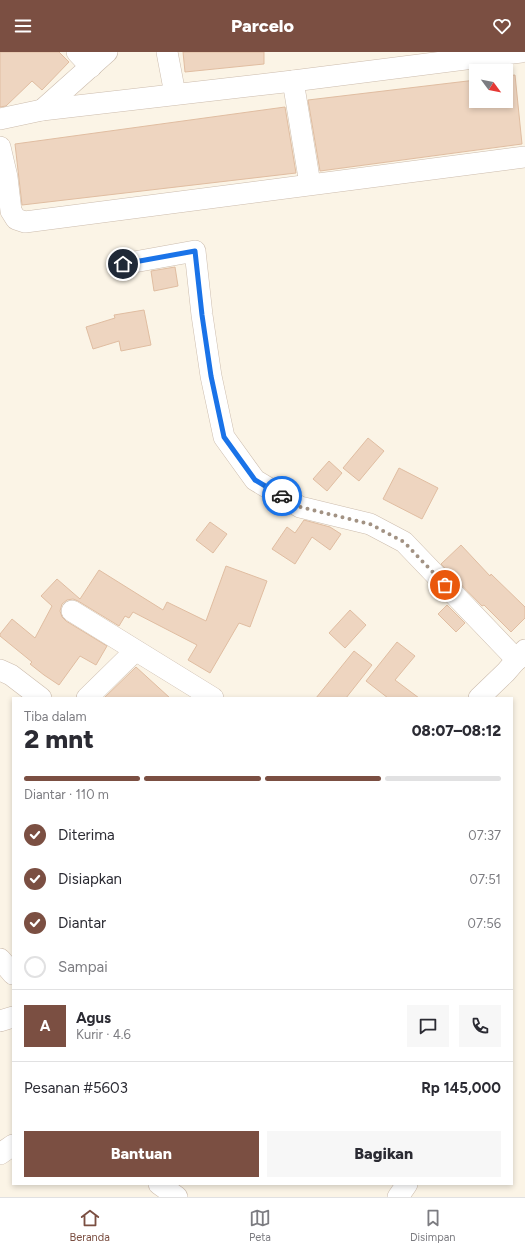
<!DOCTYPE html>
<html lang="id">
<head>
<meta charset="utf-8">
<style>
  :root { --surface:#fff; --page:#f7f7f7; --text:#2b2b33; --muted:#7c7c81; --line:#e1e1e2; --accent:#7b4f42 }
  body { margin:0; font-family:Figtree,sans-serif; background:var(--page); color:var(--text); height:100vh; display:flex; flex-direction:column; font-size:15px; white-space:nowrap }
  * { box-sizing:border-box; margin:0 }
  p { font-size:13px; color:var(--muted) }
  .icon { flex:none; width:22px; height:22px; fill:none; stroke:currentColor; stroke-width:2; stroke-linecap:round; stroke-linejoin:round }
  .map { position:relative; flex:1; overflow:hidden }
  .details { position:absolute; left:12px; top:645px; width:501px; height:488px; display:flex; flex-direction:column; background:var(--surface); border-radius:0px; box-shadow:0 2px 6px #0003 }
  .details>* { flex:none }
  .needle { width:26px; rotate:122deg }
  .tools { position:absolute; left:469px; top:12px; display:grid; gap:8px }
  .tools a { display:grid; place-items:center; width:44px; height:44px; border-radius:0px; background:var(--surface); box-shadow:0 2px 6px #0003; font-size:20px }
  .pin { position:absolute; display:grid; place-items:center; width:34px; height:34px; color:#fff; margin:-17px; border:2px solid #fff; border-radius:50%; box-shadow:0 1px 4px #0007 }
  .courier { position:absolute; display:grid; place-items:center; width:40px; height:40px; margin:-20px; border:3px solid #1a73e8; border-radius:50%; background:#fff; color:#222; box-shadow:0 1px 5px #0007 }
  .overview em { font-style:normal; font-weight:800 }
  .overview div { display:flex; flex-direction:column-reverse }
  .overview { display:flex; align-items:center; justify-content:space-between; height:68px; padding:0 12px }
  h1 { font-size:26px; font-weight:800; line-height:30px }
  .bar { display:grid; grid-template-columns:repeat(4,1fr); gap:6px 4px; align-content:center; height:48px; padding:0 12px }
  .bar i { height:5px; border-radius:3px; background:var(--line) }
  .bar .selected { background:var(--accent) }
  .bar p { grid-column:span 4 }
  .line { display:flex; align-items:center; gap:10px; padding:0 12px; border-top:1px solid var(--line) }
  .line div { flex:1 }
  .round { display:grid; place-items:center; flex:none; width:42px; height:42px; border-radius:0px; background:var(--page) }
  ol { padding:0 12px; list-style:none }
  li { display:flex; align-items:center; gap:12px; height:44px }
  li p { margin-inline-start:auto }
  li .icon { padding:4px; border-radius:50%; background:var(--accent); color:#fff; stroke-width:4 }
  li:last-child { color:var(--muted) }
  li i { width:22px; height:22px; border:2px solid var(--line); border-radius:50% }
  .button { display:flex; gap:8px; margin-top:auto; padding:8px 12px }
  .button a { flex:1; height:46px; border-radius:0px; background:var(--accent); color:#fff; font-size:16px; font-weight:800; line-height:46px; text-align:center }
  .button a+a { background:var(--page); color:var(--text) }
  header { display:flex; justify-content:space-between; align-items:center; height:52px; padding:0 12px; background:var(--accent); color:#fff; font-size:18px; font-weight:800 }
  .dock { display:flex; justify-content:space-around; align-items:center; height:56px; border-top:1px solid var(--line); background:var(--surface); font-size:11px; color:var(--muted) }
  .dock a { display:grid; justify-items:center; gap:2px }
  .dock .selected { color:var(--accent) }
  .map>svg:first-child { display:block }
  .building { fill:#eed5c0; stroke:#e0bda1 }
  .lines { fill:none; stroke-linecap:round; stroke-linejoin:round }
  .street-casing { stroke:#ccbcad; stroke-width:22 }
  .street { stroke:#fff; stroke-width:21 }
  .done { stroke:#a29283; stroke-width:4; stroke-dasharray:0 7.2 }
  .route { stroke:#1a73e8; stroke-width:5 }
</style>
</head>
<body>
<header><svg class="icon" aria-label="menu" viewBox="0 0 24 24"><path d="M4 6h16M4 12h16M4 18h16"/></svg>Parcelo<svg class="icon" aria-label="heart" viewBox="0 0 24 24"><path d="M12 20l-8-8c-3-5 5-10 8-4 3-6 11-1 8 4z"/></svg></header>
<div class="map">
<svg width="525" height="1145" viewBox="0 0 525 1145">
  <rect width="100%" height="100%" fill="#fbf4e6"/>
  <g class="building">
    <path d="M0,0H59L69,10L42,38L32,29L6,54L0,55Z"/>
    <path d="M183,0H264V12L185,20Z"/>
    <path d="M515,23L522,92L320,119L308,48L476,28V49H506V24Z"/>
    <path d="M285,55L296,121L22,153L15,92Z"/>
    <path d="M175,215L178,234L154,239L151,219Z"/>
    <path d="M144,258L151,293L121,299L119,289L93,297L86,275L115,266L114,263Z"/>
    <path d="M368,386L384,399L359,429L343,416Z"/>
    <path d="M329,409L342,421L327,439L313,427Z"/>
    <path d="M399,416L438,436L422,467L383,447Z"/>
    <path d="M304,468L330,475L341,482L330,498L312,485L295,512L272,497L287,475L295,481Z"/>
    <path d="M210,470L227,482L213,501L196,488Z"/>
    <path d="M461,493L490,524L491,522L525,555V566L511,580L484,553L482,554L441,512Z"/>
    <path d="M226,514L267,529L250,575L239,571L210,621L188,608L197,593L133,560L129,566L125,564L119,574L78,549L73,547L67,548L62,552L60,559L62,565L66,569L107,594L96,613L80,604L59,633L44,623L30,612L32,610L0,584V582L12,567L35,586L52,554L41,544L57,527L80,547L99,518L163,558L167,550L206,569Z"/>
    <path d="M447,553L465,571L456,580L438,562Z"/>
    <path d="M350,558L366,573L345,596L329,581Z"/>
    <path d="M397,590L415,604L395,628L419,646H388L366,629Z"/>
    <path d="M354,599L372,613L346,646H316Z"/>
    <path d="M136,615L170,646H104Z"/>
  </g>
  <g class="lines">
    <defs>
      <g id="street">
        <path d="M77,0L91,15"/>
        <path d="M167,0L175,42"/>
        <path d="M293,29L310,132"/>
        <path d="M42,58L107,0"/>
        <path d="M0,67L42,58L293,29L521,0"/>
        <path d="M0,95L7,125L11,159L16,167L25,170L525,105"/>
        <path d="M123,212L195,199L202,263L211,324L224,385L255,428L300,455L370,472L404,490L517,608"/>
        <path d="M72,559L213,646"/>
        <path d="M0,618L11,623L41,646"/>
        <path d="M87,646L135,599"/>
        <path d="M479,646L506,620L525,598"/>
        <path d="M0,907L13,922"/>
        <path d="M0,969L13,965"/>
        <path d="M0,1102L13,1093"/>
        <path d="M159,1132L177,1145"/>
        <path d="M398,1145L407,1132"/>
      </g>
    </defs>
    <use href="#street" class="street-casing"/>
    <use href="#street" class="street"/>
  </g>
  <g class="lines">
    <path class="done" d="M282,444L300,455L370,472L404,490L445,533"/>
    <path class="route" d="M123,212L195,199L202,263L211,324L224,385L255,428L282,444"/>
  </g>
</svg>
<div class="tools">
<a><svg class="needle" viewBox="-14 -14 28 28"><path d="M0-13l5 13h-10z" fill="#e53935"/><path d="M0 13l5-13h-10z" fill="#7c7c81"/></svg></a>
</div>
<div class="pin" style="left:445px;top:533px;background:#ea580c"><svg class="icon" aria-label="bag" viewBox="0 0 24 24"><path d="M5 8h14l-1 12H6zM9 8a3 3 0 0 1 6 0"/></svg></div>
<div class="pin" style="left:123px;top:212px;background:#1f2937"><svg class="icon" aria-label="home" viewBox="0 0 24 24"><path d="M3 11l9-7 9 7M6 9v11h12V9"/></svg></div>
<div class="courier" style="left:282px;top:444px"><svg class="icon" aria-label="car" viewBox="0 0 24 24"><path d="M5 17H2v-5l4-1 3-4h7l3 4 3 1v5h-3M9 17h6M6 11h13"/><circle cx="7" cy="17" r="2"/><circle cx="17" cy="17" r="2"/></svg></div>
<section class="details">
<div class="overview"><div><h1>2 mnt</h1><p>Tiba dalam</p></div><em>08:07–08:12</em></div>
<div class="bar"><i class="selected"></i><i class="selected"></i><i class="selected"></i><i></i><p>Diantar · 110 m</p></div>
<ol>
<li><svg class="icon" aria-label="check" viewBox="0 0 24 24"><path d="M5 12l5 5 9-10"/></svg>Diterima<p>07:37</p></li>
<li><svg class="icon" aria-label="check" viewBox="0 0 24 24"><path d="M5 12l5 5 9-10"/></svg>Disiapkan<p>07:51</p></li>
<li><svg class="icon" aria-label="check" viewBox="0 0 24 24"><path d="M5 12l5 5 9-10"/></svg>Diantar<p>07:56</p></li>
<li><i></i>Sampai</li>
</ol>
<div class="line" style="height:72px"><b class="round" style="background:var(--accent);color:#fff">A</b><div><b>Agus</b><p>Kurir · 4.6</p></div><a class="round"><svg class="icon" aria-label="chat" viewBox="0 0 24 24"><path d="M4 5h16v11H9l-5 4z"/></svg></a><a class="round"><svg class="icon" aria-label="phone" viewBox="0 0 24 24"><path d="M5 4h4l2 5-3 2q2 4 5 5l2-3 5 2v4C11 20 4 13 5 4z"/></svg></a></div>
<div class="line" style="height:52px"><div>Pesanan #5603</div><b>Rp 145,000</b></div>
<div class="button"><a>Bantuan</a><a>Bagikan</a></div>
</section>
</div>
<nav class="dock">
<a class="selected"><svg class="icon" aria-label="home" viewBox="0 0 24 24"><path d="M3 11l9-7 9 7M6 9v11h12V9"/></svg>Beranda</a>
<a><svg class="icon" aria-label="map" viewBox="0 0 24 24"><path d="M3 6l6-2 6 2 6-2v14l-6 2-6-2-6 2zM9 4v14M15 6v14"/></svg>Peta</a>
<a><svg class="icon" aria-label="saved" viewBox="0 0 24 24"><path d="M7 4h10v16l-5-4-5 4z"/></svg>Disimpan</a>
</nav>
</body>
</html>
